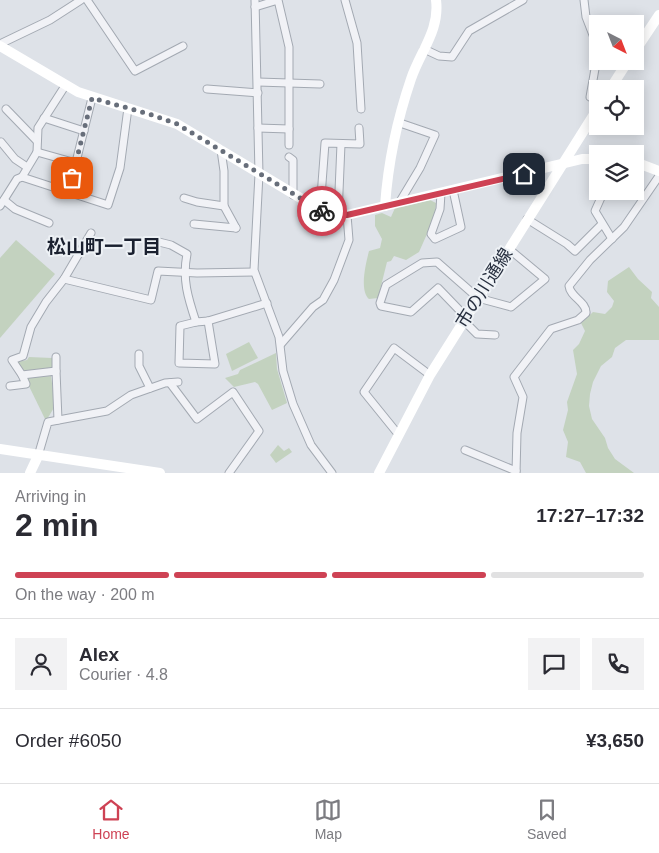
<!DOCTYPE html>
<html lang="en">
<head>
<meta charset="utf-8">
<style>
  :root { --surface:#fff; --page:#f2f2f3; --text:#2b2b33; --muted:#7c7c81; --line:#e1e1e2; --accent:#ce4254 }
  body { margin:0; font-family:Arial,"Noto Sans JP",sans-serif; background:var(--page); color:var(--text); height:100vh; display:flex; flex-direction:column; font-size:19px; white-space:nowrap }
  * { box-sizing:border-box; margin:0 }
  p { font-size:16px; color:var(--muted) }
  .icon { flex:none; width:28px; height:28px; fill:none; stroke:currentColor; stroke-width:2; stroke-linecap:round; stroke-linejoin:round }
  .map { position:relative; height:473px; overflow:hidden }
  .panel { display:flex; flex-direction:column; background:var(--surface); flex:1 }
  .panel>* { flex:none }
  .needle { width:32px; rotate:138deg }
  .tools { position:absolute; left:589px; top:15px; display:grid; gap:10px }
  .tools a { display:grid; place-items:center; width:55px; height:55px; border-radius:0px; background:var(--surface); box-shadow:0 2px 12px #0003; font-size:25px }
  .pin { position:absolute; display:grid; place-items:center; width:42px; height:42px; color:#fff; margin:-21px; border-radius:10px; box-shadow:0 2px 8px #0006 }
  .courier { position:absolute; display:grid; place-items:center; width:50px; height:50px; margin:-25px; border:4px solid #ce4254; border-radius:50%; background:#fff; color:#222; box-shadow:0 1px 6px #0007 }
  .summary em { font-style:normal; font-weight:700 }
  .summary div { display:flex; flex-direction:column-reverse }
  .summary { display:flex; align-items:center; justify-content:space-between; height:85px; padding:0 15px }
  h1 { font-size:32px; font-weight:700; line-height:38px }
  .bar { display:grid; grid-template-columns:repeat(4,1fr); gap:8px 5px; align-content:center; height:60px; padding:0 15px }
  .bar i { height:6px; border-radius:4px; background:var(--line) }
  .bar .active { background:var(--accent) }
  .bar p { grid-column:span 4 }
  .line { display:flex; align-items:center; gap:12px; padding:0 15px; border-top:1px solid var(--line) }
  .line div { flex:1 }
  .round { display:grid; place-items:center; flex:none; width:52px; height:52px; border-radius:0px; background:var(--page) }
  .dock { display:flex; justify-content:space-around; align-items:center; height:70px; border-top:1px solid var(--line); background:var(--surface); font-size:14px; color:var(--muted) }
  .dock a { display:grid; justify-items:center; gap:2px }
  .dock .active { color:var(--accent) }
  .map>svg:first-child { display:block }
  .green { fill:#c3d2bf }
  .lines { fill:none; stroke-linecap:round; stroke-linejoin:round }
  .street-casing { stroke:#a3a9b2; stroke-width:9 }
  .street { stroke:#f1f2f6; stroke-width:7 }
  .secondary { stroke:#fff; stroke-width:10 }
  .done { stroke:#676e7a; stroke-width:5; stroke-dasharray:0 9 }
  .route { stroke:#ce4254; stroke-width:6 }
  .labels { text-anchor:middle; stroke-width:4; stroke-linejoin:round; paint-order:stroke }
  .street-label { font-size:18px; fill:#272f3f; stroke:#edf1f5 }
  .neighbourhood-label { font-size:19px; font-weight:bold; fill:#1a202f; stroke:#edf1f5 }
</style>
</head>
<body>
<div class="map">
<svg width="659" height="473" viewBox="0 0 659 473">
  <rect width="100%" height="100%" fill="#dee2e8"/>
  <g class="green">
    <path d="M430,200L436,203L435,216L419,252L406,260L394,256L391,261L387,262L378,298L369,299C359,290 366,263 369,251L380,248L382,239L375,226V215L382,213L391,217L395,208Z"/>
    <path d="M16,240L55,274L0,338V258Z"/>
    <path d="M629,267L638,279L652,292L651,298L659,307V340H626L615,348L612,357L601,366L593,382L590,394L589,406L592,419L605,438L608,448L615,459L634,473H586L580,462L566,457L568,442L563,430L568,410L567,402L577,374L573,350L579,344L585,331L581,323L593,312L605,314L612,307L614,301L607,292L608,281Z"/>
    <path d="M249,342L258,358L232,371L226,354Z"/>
    <path d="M276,353L277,369L287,403L272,410L258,384L255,382L234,387L225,378L238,374L240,370Z"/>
    <path d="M29,357L52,358V368L21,372L16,367L17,362L27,360Z"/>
    <path d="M51,376L55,406L46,421L25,378Z"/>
    <path d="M278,445L284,451L289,448L292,452L276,463L270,455Z"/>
  </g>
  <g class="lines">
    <defs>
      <g id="street">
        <path d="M87,0L135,71L183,46"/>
        <path d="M255,0L259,174L254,270L279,337L283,371L293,404L311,445L332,473"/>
        <path d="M345,0L357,43L361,109"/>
        <path d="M584,0L586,17L598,48"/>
        <path d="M255,7L278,0L289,47V145"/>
        <path d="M0,44L50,20L81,0"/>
        <path d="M424,49L439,56L452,57L469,31L523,0"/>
        <path d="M598,52L590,97L598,102"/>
        <path d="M258,82L320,84"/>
        <path d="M65,86L38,128L37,152L22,177L108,205L120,168L128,108"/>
        <path d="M207,89L258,93"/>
        <path d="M6,109L37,141"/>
        <path d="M44,118L84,131"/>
        <path d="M258,128L289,129"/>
        <path d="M1,142L15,159L27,167"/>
        <path d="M221,150L224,171V206L236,228"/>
        <path d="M37,152L76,163"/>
        <path d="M289,157L293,160V195"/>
        <path d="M604,191L595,211L612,239"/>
        <path d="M441,193L440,209L431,234L435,239L461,227L453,190"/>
        <path d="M68,194L92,98"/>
        <path d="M184,198L197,202L224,206"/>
        <path d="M4,200L15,209L49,223"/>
        <path d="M399,203L420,168L435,135L400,123"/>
        <path d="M0,206L17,179L22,177"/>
        <path d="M320,210L325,143L360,144L359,128"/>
        <path d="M338,215L341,144"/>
        <path d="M527,219L567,244L575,251L602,224"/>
        <path d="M194,224L236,228"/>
        <path d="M159,242L171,245L187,254C182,279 188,298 196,322L208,321L267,303"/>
        <path d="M64,279L151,300L158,271L197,273L254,272"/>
        <path d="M466,317L438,288L411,312L381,306L380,303L386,285L422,263L437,262L478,298L511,307L545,279L509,249"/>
        <path d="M464,321L477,334L495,335"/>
        <path d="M196,322L180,326L179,363L215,364L208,321"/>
        <path d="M281,344L313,307L323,300L334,280L349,240L347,215"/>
        <path d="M139,354V366L150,388"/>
        <path d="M56,357V371"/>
        <path d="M170,383L197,419L233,392L259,431L229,473"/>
        <path d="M10,386L26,384L22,375"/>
        <path d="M58,420L56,371L22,375L12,360L23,356L31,327L46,302L64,279L91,233"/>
        <path d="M398,434L364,392L394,348L430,375"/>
        <path d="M465,450L516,471"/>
        <path d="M38,456L48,422L107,411L131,395L165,383L178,382"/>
        <path d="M516,473L517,433L523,397L514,377L551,329L578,320L586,313C587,302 570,297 569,286L590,260L624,227L659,176"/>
      </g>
    </defs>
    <use href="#street" class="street-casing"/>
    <use href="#street" class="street"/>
    <g class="secondary">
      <path d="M0,46L78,92L177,124L327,214L347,215L582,159H598"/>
      <path d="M635,51L659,15"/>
      <path d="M610,89L628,61"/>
      <path d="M635,162L659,171"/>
      <path d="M385,206C388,164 397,120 411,79C420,52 440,30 436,0"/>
      <path d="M0,449L160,473"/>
      <path d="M30,473L38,456"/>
      <path d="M379,473L430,375L598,108"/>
    </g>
  </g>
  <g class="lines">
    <path class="done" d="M72,178L92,98L149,114L177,124L322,211"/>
    <path class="route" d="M322,211L347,215L524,174"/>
  </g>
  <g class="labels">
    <g class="street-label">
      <text transform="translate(484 288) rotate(-58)" y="6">市の川通線</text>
    </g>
    <g class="neighbourhood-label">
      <text x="104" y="253">松山町一丁目</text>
    </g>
  </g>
</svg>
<div class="tools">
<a><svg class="needle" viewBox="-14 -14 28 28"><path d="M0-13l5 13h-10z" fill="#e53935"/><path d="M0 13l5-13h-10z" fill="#7c7c81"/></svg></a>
<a><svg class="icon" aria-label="locate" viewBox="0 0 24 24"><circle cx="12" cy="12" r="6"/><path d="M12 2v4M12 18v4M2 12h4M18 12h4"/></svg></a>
<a><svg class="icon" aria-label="layers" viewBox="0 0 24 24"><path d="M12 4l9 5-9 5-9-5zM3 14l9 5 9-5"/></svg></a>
</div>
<div class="pin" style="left:72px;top:178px;background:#ea580c"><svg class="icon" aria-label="bag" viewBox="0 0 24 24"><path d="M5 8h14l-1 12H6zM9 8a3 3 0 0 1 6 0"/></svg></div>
<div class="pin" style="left:524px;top:174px;background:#1f2937"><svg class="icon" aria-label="home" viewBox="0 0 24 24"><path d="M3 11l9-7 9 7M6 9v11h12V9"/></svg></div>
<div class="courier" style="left:322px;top:211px"><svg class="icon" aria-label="bike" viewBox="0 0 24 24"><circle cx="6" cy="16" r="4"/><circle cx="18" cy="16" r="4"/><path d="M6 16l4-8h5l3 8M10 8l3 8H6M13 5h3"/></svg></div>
</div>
<section class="panel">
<div class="summary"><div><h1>2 min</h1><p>Arriving in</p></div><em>17:27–17:32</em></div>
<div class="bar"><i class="active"></i><i class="active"></i><i class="active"></i><i></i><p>On the way · 200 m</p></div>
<div class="line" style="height:90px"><a class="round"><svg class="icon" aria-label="person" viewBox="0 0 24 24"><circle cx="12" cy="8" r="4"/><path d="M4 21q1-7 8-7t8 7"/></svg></a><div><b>Alex</b><p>Courier · 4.8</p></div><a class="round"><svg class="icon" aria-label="chat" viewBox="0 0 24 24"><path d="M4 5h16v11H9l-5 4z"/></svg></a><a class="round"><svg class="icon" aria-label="phone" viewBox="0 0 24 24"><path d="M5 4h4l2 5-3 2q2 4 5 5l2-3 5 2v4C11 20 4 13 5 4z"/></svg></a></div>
<div class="line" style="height:65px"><div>Order #6050</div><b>¥3,650</b></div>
</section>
<nav class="dock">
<a class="active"><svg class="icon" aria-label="home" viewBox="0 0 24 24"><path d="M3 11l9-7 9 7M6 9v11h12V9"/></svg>Home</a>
<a><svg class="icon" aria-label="map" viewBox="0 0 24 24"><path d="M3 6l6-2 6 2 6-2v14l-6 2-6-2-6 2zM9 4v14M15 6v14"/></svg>Map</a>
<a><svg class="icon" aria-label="saved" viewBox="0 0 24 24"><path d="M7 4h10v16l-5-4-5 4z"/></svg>Saved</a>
</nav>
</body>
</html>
